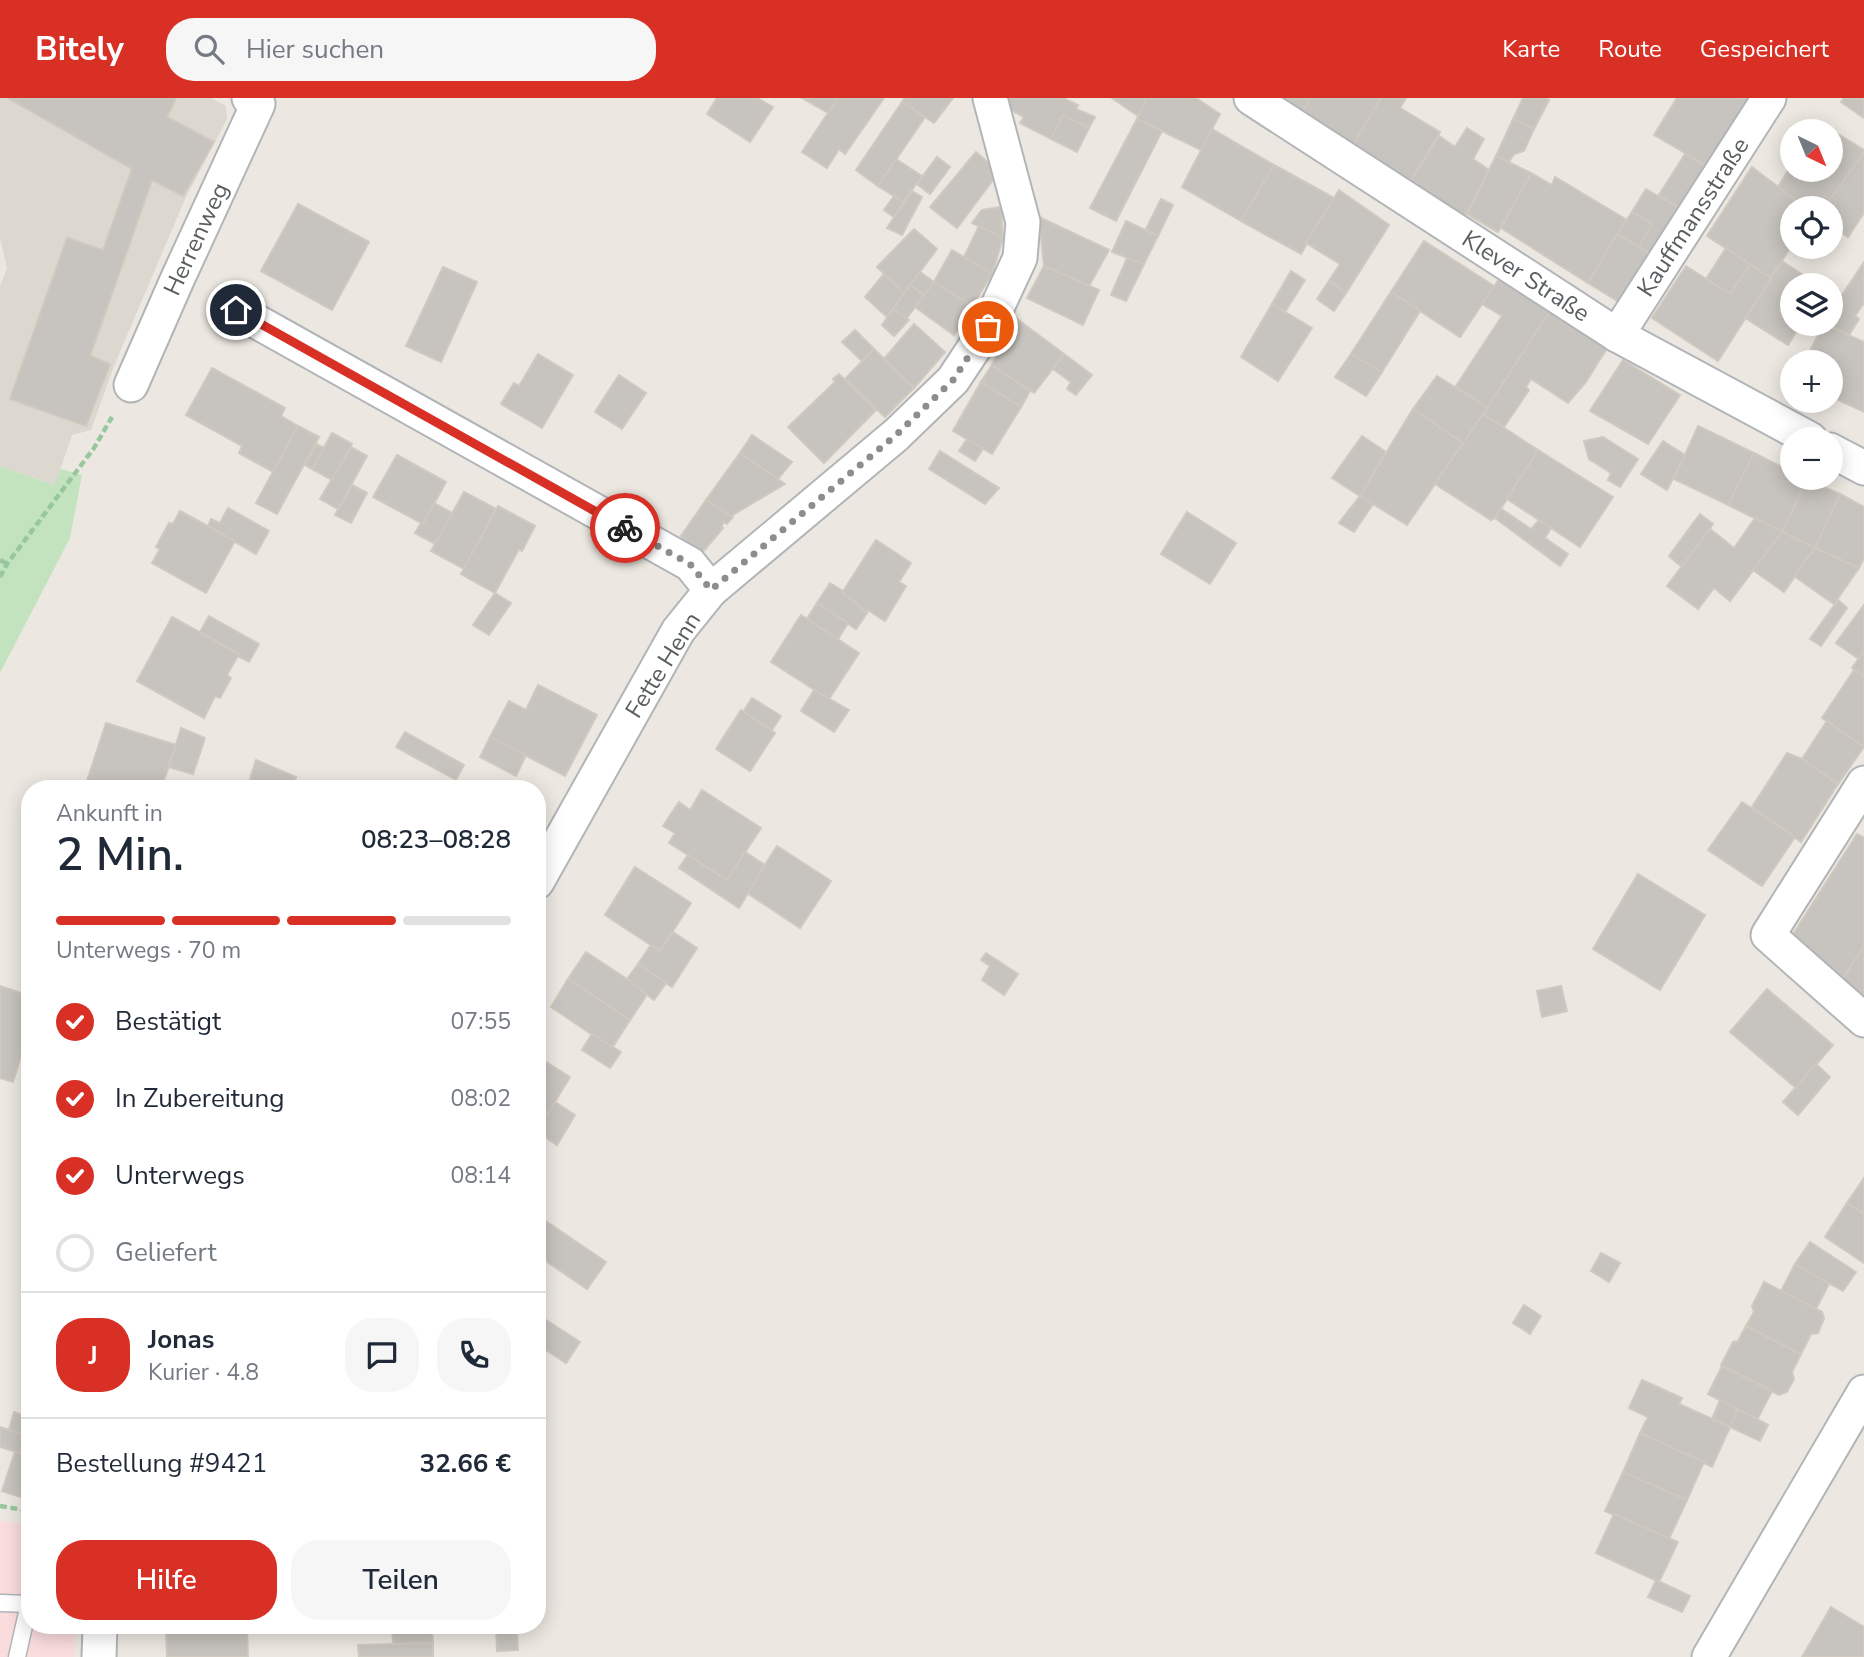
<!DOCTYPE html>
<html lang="de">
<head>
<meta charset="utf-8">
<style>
  :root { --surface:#fff; --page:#f6f6f7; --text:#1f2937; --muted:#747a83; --line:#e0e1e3; --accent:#d93025 }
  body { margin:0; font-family:"Nunito Sans",sans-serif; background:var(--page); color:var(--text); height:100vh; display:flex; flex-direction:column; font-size:26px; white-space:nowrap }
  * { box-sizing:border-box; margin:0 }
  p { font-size:23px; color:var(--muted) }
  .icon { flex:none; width:38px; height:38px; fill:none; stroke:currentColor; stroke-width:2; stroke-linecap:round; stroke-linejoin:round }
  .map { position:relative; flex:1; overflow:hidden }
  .side { position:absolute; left:21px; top:682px; width:525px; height:854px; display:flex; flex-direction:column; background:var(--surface); border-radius:28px; box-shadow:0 4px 18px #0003 }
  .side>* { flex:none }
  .needle { width:46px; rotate:137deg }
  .fabs { position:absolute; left:1780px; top:21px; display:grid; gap:14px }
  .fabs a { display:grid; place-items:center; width:63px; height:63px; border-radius:50%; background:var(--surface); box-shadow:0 4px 18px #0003; font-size:35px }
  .pin { position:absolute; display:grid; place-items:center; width:60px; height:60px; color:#fff; margin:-30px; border:4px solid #fff; border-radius:50%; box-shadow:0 2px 7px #0007 }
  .courier { position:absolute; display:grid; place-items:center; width:70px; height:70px; margin:-35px; border:5px solid #d93025; border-radius:50%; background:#fff; color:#222; box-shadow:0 2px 9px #0007 }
  .headline em { font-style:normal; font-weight:600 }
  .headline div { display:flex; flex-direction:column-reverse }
  .headline { display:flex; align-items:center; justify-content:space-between; height:119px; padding:0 35px }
  h1 { font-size:46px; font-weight:600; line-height:52px }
  .bar { display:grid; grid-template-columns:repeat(4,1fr); gap:10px 7px; align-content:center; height:84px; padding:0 35px }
  .bar i { height:9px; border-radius:5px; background:var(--line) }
  .bar .on { background:var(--accent) }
  .bar p { grid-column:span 4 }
  .line { display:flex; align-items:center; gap:18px; padding:0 35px; border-top:2px solid var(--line) }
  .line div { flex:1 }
  .round { display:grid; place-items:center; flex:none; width:74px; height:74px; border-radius:28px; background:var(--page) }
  ol { padding:0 35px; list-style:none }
  li { display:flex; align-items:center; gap:21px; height:77px }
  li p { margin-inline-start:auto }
  li .icon { padding:7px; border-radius:50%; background:var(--accent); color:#fff; stroke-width:4 }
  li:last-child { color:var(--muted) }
  li i { width:38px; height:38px; border:4px solid var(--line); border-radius:50% }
  .primary-button { display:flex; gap:14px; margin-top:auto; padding:14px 35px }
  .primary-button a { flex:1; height:80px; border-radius:28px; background:var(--accent); color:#fff; font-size:28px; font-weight:600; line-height:80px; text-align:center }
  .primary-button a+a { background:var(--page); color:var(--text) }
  header { display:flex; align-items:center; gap:42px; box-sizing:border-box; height:98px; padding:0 35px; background:var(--accent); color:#fff }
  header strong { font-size:33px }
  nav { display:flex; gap:38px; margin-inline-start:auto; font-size:24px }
  .search { width:490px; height:63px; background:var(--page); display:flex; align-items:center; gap:18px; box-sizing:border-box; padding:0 24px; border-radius:28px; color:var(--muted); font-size:26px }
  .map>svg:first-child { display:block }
  .education { fill:#dcd7cf }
  .medical { fill:#fadcdd }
  .green { fill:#c2e3bd }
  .building { fill:#c7c3be; stroke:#d0c9bf; stroke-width:2 }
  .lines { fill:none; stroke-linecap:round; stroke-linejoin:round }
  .service-casing { stroke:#b2b5b8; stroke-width:19 }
  .minor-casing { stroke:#b2b5b8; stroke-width:37 }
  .path { stroke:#98c79f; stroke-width:4.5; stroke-dasharray:7 3.5; stroke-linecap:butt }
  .service { stroke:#fff; stroke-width:16 }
  .minor { stroke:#fff; stroke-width:33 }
  .done { stroke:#8c8e8e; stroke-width:7; stroke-dasharray:0 12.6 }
  .route { stroke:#d93025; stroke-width:9 }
  .labels { text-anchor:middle; stroke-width:5; stroke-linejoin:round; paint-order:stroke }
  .street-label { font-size:24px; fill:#595e61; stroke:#fff }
</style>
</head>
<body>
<header>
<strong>Bitely</strong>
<div class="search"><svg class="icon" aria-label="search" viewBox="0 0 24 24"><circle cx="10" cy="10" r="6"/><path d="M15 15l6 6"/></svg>Hier suchen</div>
<nav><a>Karte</a><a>Route</a><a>Gespeichert</a></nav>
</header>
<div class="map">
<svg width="1864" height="1559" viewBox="0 0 1864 1559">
  <rect width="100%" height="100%" fill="#ece8e1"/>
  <path class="education" d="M0,0H211L226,8L227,21L185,101L114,268L91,332L72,337L55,387L0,368V188L7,170L0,140Z"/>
  <path class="medical" d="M0,1423L30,1428V1528H78L73,1559H0Z"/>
  <path class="green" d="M0,368L54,387L61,371L82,377L70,440L0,575Z"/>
  <g class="building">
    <path d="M8,0H176L167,19L214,44L183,98L152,82L90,258L110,266L86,328L10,301L67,140L103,152L132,71Z"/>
    <path d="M717,0H757L773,9L750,44L707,16Z"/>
    <path d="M802,0H838L828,15Z"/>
    <path d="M838,0H884L845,56L839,51L827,70L802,54Z"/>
    <path d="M905,0H953L934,25L902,4Z"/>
    <path d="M1007,0H1063L1078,7L1076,11L1095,19L1089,30L1063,17L1051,41L1020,25L1024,19L1009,11Z"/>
    <path d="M1112,0H1147L1138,18Z"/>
    <path d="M1147,0H1196L1220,16L1201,52L1137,21Z"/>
    <path d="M1280,0H1311L1302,15Z"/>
    <path d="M1311,0H1381L1353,47L1302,15Z"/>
    <path d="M1381,0H1406L1400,10L1440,34L1410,84L1353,47Z"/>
    <path d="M1523,0H1545L1549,2L1534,31L1513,21Z"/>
    <path d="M1677,0H1761L1714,72L1654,37Z"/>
    <path d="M1844,0H1864V20L1841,4Z"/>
    <path d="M902,4L925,19L878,88L856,72Z"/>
    <path d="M1063,17L1089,30L1077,54L1051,41Z"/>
    <path d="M1137,21L1162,33L1116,123L1090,110Z"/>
    <path d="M1513,21L1534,31L1524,53L1514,56L1509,64L1496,58Z"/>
    <path d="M1467,30L1484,41L1473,61L1489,72L1464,120L1410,84L1439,38L1455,49Z"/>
    <path d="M1828,30L1864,52V54L1830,102L1824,97L1816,110H1806L1778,89L1791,68L1792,72L1799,73L1830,72V33H1826Z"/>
    <path d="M1212,31L1274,67L1241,123L1182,89Z"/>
    <path d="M976,54L999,74L957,130L930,109Z"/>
    <path d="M1864,54V115L1848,139L1830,127V110H1816L1824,97L1830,102Z"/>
    <path d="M1685,56L1714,72L1688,115L1659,97Z"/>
    <path d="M1496,58L1531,75L1498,134L1467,116Z"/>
    <path d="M937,59L950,69L930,96L917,86Z"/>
    <path d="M896,61L922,78L903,104L878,88Z"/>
    <path d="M1274,67L1334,100L1301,156L1241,123Z"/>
    <path d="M1752,69L1806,110H1792V147L1771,180L1707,138Z"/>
    <path d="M1531,75L1552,87L1555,79L1627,122L1617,136L1588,185L1501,130Z"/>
    <path d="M1646,91L1688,115L1658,160L1639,149L1652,126L1632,114Z"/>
    <path d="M1339,92L1389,127L1346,195L1329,183L1340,166L1306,145Z"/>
    <path d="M912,93L922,99L902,137L887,130Z"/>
    <path d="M894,98L903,104L894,119L884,112Z"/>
    <path d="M1161,101L1173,107L1158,138L1146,131Z"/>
    <path d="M298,106L369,144L332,212L261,173Z"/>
    <path d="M1001,109L1003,140L972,125L982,112Z"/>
    <path d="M1632,114L1652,126L1639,149L1617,136Z"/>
    <path d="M1039,119L1109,152L1089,188L1044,168Z"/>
    <path d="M1126,123L1158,138L1144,166L1112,154Z"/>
    <path d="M979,128L1003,140L992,176L964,159Z"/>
    <path d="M914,131L937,151L904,195L877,169Z"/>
    <path d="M1617,136L1658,160L1627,209L1588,185Z"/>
    <path d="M1424,143L1494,188L1460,239L1391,194Z"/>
    <path d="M1726,150L1750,167L1730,196L1706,181Z"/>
    <path d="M952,152L992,176L972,208L934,184Z"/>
    <path d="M1127,160L1144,166L1126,203L1111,197Z"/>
    <path d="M1782,163L1818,187H1792V226H1801L1788,247L1745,220Z"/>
    <path d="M1864,164V205L1855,218L1859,221L1849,237L1827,226H1830V215Z"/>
    <path d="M1750,167L1771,180L1718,263L1652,220L1686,168L1730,196Z"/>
    <path d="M1044,168L1099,192L1083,227L1027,200Z"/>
    <path d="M443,169L477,184L441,264L406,248Z"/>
    <path d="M1291,173L1305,182L1285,214L1272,206Z"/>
    <path d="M920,174L934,184L924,197L910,187Z"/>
    <path d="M884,176L904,195L887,219L865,199Z"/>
    <path d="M1499,181L1550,213L1488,310L1456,288L1502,218L1482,206Z"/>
    <path d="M1329,183L1346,195L1334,213L1317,201Z"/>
    <path d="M934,184L972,208L954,237L915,209Z"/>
    <path d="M910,187L924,197L906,221L893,211Z"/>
    <path d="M1391,194L1420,213L1382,274L1351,256Z"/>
    <path d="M1272,206L1312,230L1278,283L1241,259Z"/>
    <path d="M893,211L909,222L894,238L882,227Z"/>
    <path d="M1550,213L1609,247L1586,284L1568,305L1531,281L1526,289L1529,292L1504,329L1483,316Z"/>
    <path d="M1017,221L1064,256L1034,295L992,267Z"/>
    <path d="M914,226L945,254L914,290L884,261Z"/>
    <path d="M1824,226L1864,244V314L1830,298V264H1804Z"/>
    <path d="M855,232L874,251L862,263L842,244Z"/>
    <path d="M874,251L914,290L885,319L845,281Z"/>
    <path d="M538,256L573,277L542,330L501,306L514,285L519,288Z"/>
    <path d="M1064,256L1092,277L1076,297L1067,291L1071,284L1053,271Z"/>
    <path d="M1351,256L1382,274L1366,298L1335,279Z"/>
    <path d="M1623,262L1680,297L1648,346L1590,313Z"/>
    <path d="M992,267L1030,293L1021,309L981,284Z"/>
    <path d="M212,270L285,310L281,318L298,328L273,374L239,355L242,348L186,317Z"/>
    <path d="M839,276L876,312L824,365L788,329L835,284L833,281Z"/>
    <path d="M619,277L646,295L622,331L595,314Z"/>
    <path d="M1437,278L1488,310L1463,345L1413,311Z"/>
    <path d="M981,284L1021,309L992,356L953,333Z"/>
    <path d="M1413,311L1463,345L1407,427L1360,398Z"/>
    <path d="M1483,316L1538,352L1507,401L1495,420L1491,422L1435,386Z"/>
    <path d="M298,328L319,339L277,416L256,405Z"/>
    <path d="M1698,328L1754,355L1728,407L1674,381Z"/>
    <path d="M332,335L352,346L332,382L312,371Z"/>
    <path d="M752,337L792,364L778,381L740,355Z"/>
    <path d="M1362,338L1386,354L1360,398L1332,380Z"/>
    <path d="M1603,339L1638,361L1620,389L1608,382L1611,375L1589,361L1584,343Z"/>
    <path d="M967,341L983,351L975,363L959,353Z"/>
    <path d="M1663,343L1685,357L1667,392L1641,376Z"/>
    <path d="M316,346L324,350L312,371L305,367Z"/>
    <path d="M351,349L367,358L338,411L320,401Z"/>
    <path d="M1538,352L1613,399L1580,449L1507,401Z"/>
    <path d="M940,353L999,390L985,406L929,371Z"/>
    <path d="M740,355L785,386L731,418L706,402Z"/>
    <path d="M1754,355L1792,374V380H1803L1807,382L1782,434L1728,407Z"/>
    <path d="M397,357L446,384L423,426L373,399Z"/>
    <path d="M1807,382L1840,396L1815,450L1782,434Z"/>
    <path d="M352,387L367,395L351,425L335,417Z"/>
    <path d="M464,394L496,411L464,471L431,453Z"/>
    <path d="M1840,396L1864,409V460L1859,470L1815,450Z"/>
    <path d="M1360,398L1373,406L1354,434L1339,425Z"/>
    <path d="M706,402L733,419L727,426L724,424L721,429L723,430L701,456L681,438Z"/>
    <path d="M434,405L452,415L435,446L415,435L421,425L423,426Z"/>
    <path d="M498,408L535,428L522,453L519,451L495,495L461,476Z"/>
    <path d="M228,410L269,433L256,456L208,428L211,421L220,425Z"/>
    <path d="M1500,410L1531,431L1539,422L1551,430L1545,440L1568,456L1560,468L1495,420Z"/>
    <path d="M180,413L235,443L206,495L152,465L160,451L156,449L169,425L173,426Z"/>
    <path d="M1187,414L1236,445L1210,486L1161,456Z"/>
    <path d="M1700,416L1713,426L1682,469L1669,458Z"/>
    <path d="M1755,420L1782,434L1730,503L1714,490L1698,511L1667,488L1710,431L1734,450Z"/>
    <path d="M1782,434L1815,450L1784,494L1753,472Z"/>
    <path d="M876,442L911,465L899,484L906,488L885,523L868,512L867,515L858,509L859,507L842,495Z"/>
    <path d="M1815,450L1859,470L1834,506L1794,478Z"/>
    <path d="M830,485L843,493L842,495L859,507L858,509L867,515L856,531L817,505Z"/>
    <path d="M495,495L511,505L489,537L473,527Z"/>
    <path d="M1838,502L1847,510L1821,548L1810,541Z"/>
    <path d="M817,505L848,525L838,541L807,521Z"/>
    <path d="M1864,507V553L1859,561L1836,545Z"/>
    <path d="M801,517L859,555L829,601L771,564Z"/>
    <path d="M209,518L259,546L249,564L238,558L239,556L200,534Z"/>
    <path d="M172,519L239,556L227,577L231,580L220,600L215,598L204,620L137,583Z"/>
    <path d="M1864,553V578L1852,570Z"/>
    <path d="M1854,572L1864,578V649L1822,620Z"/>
    <path d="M538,587L597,617L565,678L490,639L509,603L526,612Z"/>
    <path d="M814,592L849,612L834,634L801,613Z"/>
    <path d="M752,600L781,618L772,632L743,614Z"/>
    <path d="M741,612L775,635L750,673L716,651Z"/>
    <path d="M1827,623L1864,649L1838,686L1802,661Z"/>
    <path d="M106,625L176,647L161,691H103L86,686Z"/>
    <path d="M181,630L205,640L193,676L169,669Z"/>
    <path d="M405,634L464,667L456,682L396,649Z"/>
    <path d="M490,639L526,657L516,678L480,659Z"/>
    <path d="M1787,655L1802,661L1838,686L1801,744L1752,709Z"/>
    <path d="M256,662L296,679L292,691H247Z"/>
    <path d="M702,692L761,730L727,782L669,745L675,735L663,728L679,704L690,712Z"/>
    <path d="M1742,704L1795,739L1762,788L1708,752Z"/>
    <path d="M1857,736L1864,740V848L1841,884L1790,841Z"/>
    <path d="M777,748L831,783L800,830L747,795Z"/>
    <path d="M745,754L765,767L739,810L679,770L688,757L727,782Z"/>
    <path d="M635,769L691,805L660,853L605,817Z"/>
    <path d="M1638,776L1705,817L1660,892L1593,851Z"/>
    <path d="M673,834L697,850L672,889L638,866L651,847L660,853Z"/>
    <path d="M1864,848V904L1841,884Z"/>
    <path d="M586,854L648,895L630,922L568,881Z"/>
    <path d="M986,855L1018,876L1004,897L982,882L990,868L981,862Z"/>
    <path d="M638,866L666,885L654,902L627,881Z"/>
    <path d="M568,881L630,922L612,950L551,909Z"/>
    <path d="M0,888L30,898V942L25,957L21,958L13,984L0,980Z"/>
    <path d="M1561,888L1567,913L1542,919L1537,893Z"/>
    <path d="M1767,891L1833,947L1796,990L1730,934Z"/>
    <path d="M592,936L621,954L610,970L582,952Z"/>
    <path d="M537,958L570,979L540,1028L537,1026Z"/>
    <path d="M1816,966L1830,979L1798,1017L1783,1004Z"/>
    <path d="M555,1004L575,1017L557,1047L537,1034L539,1027L540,1028Z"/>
    <path d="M1864,1080V1116L1847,1105Z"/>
    <path d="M1847,1105L1864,1116V1165L1825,1139Z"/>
    <path d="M537,1117L606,1164L587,1191L537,1157Z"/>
    <path d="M1810,1144L1856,1174L1843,1193L1795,1166Z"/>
    <path d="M1601,1155L1620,1165L1609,1184L1591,1173Z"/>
    <path d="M1795,1166L1829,1186L1816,1211L1781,1193Z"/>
    <path d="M1764,1184L1822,1214L1824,1221L1818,1235L1811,1236L1801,1256L1746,1228L1754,1214L1752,1208Z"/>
    <path d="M1524,1207L1541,1218L1530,1236L1513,1225Z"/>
    <path d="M537,1216L580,1244L566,1265L537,1246Z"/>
    <path d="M1746,1228L1801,1256L1792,1274L1794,1281L1787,1294L1779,1297L1721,1267L1733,1244L1738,1243Z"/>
    <path d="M1722,1268L1772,1293L1757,1322L1708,1296Z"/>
    <path d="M1642,1282L1682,1300L1679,1306L1730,1329L1712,1369L1640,1335L1648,1319L1629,1310Z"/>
    <path d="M1720,1302L1738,1311L1730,1329L1712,1321Z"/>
    <path d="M1738,1311L1768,1327L1760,1343L1730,1329Z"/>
    <path d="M14,1314L30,1320V1339L9,1332Z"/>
    <path d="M0,1329L30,1339V1358L0,1349Z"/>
    <path d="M1640,1335L1704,1364L1687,1402L1623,1374Z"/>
    <path d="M15,1354L30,1358V1402L2,1393Z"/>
    <path d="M1623,1374L1687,1402L1669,1441L1605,1413Z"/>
    <path d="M1614,1416L1678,1444L1659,1484L1596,1455Z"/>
    <path d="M1656,1482L1690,1498L1682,1514L1648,1499Z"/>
    <path d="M1831,1509L1864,1529V1559H1802Z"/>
    <path d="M392,1528H432L433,1545L393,1546Z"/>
    <path d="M496,1528H517L518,1552L497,1553Z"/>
    <path d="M247,1531L248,1559H167L166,1533Z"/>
    <path d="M433,1545V1559H359L358,1547Z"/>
  </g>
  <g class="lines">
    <defs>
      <g id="service">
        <path d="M0,1505L30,1506"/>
        <path d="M17,1559L29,1506"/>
      </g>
      <g id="minor">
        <path d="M1251,0L1617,237L1810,341"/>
        <path d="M236,212L690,466L711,492"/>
        <path d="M1617,237L1769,0"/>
        <path d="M131,287L177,182L258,6L249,0"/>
        <path d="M1830,352L1864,370"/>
        <path d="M1864,685L1768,837L1864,922"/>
        <path d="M537,784L678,533L711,492L896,337L953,282L988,229L1020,160L1023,124L990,0"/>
        <path d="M99,1559L100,1528"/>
        <path d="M1709,1559L1864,1294"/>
      </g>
    </defs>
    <use href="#service" class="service-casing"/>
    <use href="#minor" class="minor-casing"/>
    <g class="path">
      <path d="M0,462L7,466"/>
      <path d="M0,479L7,466L94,350L112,319"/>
      <path d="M0,1408L30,1413"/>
    </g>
    <use href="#service" class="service"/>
    <use href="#minor" class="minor"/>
  </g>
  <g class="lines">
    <path class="done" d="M625,430L690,466L711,492L896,337L953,282L988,229"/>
    <path class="route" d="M236,212L625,430"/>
  </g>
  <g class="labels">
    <g class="street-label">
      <text transform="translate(1693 119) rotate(-57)" y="8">Kauffmansstraße</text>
      <text transform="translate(196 141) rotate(-65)" y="8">Herrenweg</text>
      <text transform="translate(1526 178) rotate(33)" y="8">Klever Straße</text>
      <text transform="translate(663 567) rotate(-58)" y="8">Fette Henn</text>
    </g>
  </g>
</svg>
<div class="fabs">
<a><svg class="needle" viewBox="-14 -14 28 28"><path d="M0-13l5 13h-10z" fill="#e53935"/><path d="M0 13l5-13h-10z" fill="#747a83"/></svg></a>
<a><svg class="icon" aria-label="locate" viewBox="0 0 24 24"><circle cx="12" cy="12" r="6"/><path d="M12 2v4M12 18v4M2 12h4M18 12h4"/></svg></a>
<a><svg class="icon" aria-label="layers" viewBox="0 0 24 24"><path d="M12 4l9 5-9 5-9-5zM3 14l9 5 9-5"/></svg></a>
<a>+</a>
<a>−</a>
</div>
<div class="pin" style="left:988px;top:229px;background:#ea580c"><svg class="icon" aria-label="bag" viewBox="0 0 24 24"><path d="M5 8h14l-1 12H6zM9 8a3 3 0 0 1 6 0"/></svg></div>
<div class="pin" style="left:236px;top:212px;background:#1f2937"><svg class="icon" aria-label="home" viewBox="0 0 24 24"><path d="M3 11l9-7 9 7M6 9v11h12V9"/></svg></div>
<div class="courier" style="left:625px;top:430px"><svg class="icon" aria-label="bike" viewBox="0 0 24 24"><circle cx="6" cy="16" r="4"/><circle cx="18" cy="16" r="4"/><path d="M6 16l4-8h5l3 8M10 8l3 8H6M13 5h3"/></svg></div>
<section class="side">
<div class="headline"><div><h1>2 Min.</h1><p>Ankunft in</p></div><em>08:23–08:28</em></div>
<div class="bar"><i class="on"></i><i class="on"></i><i class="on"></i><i></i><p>Unterwegs · 70 m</p></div>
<ol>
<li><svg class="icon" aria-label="check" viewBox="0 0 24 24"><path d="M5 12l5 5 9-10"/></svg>Bestätigt<p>07:55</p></li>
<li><svg class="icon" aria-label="check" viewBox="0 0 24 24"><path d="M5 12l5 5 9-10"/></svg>In Zubereitung<p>08:02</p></li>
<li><svg class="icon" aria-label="check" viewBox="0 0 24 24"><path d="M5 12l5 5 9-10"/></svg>Unterwegs<p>08:14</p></li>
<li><i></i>Geliefert</li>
</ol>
<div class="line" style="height:126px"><b class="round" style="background:var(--accent);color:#fff">J</b><div><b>Jonas</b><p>Kurier · 4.8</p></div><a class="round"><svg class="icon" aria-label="chat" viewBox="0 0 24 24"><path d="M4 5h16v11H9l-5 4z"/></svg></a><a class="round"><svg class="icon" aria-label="phone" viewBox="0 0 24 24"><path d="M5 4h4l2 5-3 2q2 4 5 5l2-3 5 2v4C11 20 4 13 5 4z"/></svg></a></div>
<div class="line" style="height:91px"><div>Bestellung #9421</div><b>32.66 €</b></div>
<div class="primary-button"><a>Hilfe</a><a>Teilen</a></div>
</section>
</div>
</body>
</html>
